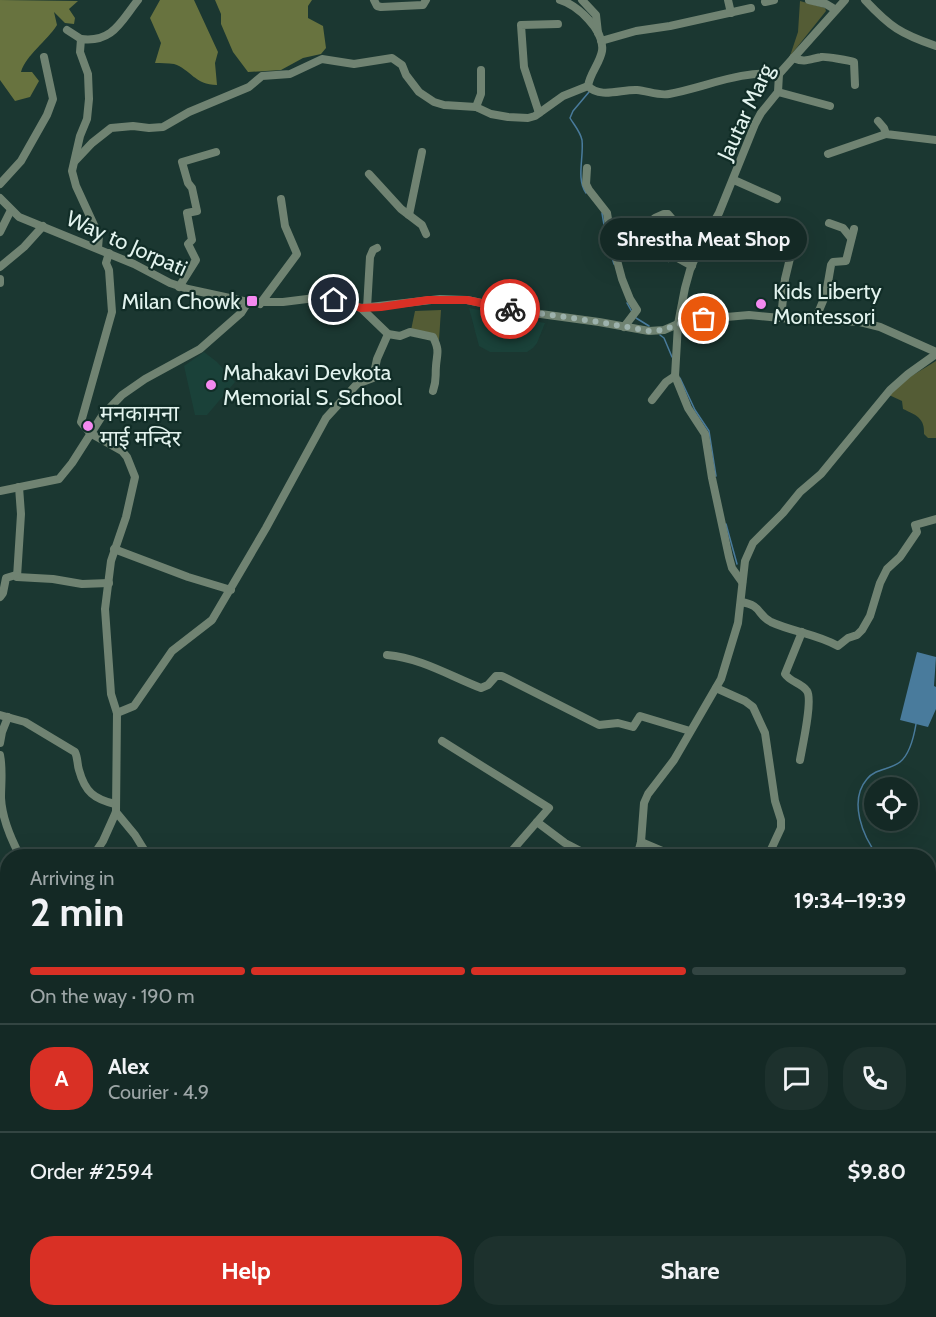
<!DOCTYPE html>
<html lang="en">
<head>
<meta charset="utf-8">
<style>
  :root { --surface:#142925; --page:#1d312d; --text:#f1f3f6; --muted:#9da6a7; --line:#334542; --accent:#d93025 }
  body { margin:0; font-family:Cabin,"Noto Sans Devanagari",sans-serif; background:var(--page); color:var(--text); height:100vh; display:flex; flex-direction:column; font-size:22px; white-space:nowrap }
  * { box-sizing:border-box; margin:0 }
  p { font-size:20px; color:var(--muted) }
  .icon { flex:none; width:33px; height:33px; fill:none; stroke:currentColor; stroke-width:2; stroke-linecap:round; stroke-linejoin:round }
  .map { position:relative; flex:1; overflow:hidden }
  .details { position:absolute; left:0px; top:849px; width:936px; height:468px; display:flex; flex-direction:column; background:var(--surface); border-radius:24px 24px 0 0; box-shadow:0 6px 24px #0002,0 0 0 2px var(--line) }
  .details>* { flex:none }
  .controls { position:absolute; left:864px; top:777px; display:grid; gap:12px }
  .controls a { display:grid; place-items:center; width:54px; height:54px; border-radius:50%; background:var(--surface); box-shadow:0 6px 24px #0002,0 0 0 2px var(--line); font-size:30px }
  .pin { position:absolute; display:grid; place-items:center; width:51px; height:51px; color:#fff; margin:-26px; border:3px solid #fff; border-radius:50%; box-shadow:0 2px 6px #0007 }
  .courier { position:absolute; display:grid; place-items:center; width:60px; height:60px; margin:-30px; border:4px solid #d93025; border-radius:50%; background:#fff; color:#222; box-shadow:0 2px 8px #0007 }
  .bubble { position:absolute; height:42px; border-radius:21px; background:var(--surface); box-shadow:0 6px 24px #0002,0 0 0 2px var(--line); font-size:20px; font-weight:700; line-height:42px; text-align:center }
  .head em { font-style:normal; font-weight:700 }
  .head div { display:flex; flex-direction:column-reverse }
  .head { display:flex; align-items:center; justify-content:space-between; height:102px; padding:0 30px }
  h1 { font-size:39px; font-weight:700; line-height:45px }
  .bar { display:grid; grid-template-columns:repeat(4,1fr); gap:9px 6px; align-content:center; height:72px; padding:0 30px }
  .bar i { height:8px; border-radius:4px; background:var(--line) }
  .bar .active { background:var(--accent) }
  .bar p { grid-column:span 4 }
  .line { display:flex; align-items:center; gap:15px; padding:0 30px; border-top:2px solid var(--line) }
  .line div { flex:1 }
  .round { display:grid; place-items:center; flex:none; width:63px; height:63px; border-radius:24px; background:var(--page) }
  .cta { display:flex; gap:12px; margin-top:auto; padding:12px 30px }
  .cta a { flex:1; height:69px; border-radius:24px; background:var(--accent); color:#fff; font-size:24px; font-weight:700; line-height:69px; text-align:center }
  .cta a+a { background:var(--page); color:var(--text) }
  .map>svg:first-child { display:block }
  .built { fill:#1a4139 }
  .green { fill:#545c35 }
  .forest { fill:#68733f }
  .water { fill:#497b9c }
  .lines { fill:none; stroke-linecap:round; stroke-linejoin:round }
  .stream { stroke:#497b9c; stroke-width:1.5 }
  .minor { stroke:#708372; stroke-width:8 }
  .done { stroke:#9cb1ac; stroke-width:6; stroke-dasharray:0 10.8 }
  .route { stroke:#d93025; stroke-width:8 }
  .poi-dot { fill:#f489f0; stroke:#112d27; stroke-width:2 }
  .labels { text-anchor:middle; stroke-width:4.5; stroke-linejoin:round; paint-order:stroke }
  .street-label { font-size:22px; fill:#e2f3ee; stroke:#112d27 }
  .poi-label { font-size:22px; fill:#e2f3ee; stroke:#112d27; text-anchor:start }
</style>
</head>
<body>
<div class="map">
<svg width="936" height="1317" viewBox="0 0 936 1317">
  <rect width="100%" height="100%" fill="#1b3731"/>
  <g class="built">
    <path d="M469,308L545,323L537,343L533,348L527,352H490L479,346Z"/>
    <path d="M204,352L217,362L235,382L207,415H195L184,366Z"/>
  </g>
  <g class="green">
    <path d="M800,1L825,8L826,11L790,56L798,32Z"/>
    <path d="M441,310L439,340L410,335L415,311Z"/>
    <path d="M936,361V438H928L924,434C925,418 916,415 903,409L902,401L889,395L900,383Z"/>
    <path d="M936,884V952L929,964V893Z"/>
    <path d="M936,1034V1121L929,1123V1037Z"/>
  </g>
  <g class="forest">
    <path d="M0,0L78,1L69,9L75,18L74,24L65,23L54,12L57,25C47,41 26,55 21,72H32L39,81L30,97L15,101L0,80Z"/>
    <path d="M160,0H194L218,52L215,63L217,85C195,85 190,69 174,64C168,63 161,63 155,63L161,43L150,18Z"/>
    <path d="M215,0H312L308,6V18L323,26L326,48L321,54L303,58L281,70L248,72L233,52L221,24V14Z"/>
  </g>
  <g class="water">
    <path d="M917,652L936,657L934,686L936,687V709L928,727L900,720Z"/>
    <path d="M936,952V1034L929,1037V964Z"/>
    <path d="M302,1310H489L473,1317H296Z"/>
  </g>
  <g class="lines">
    <g class="stream">
      <path d="M586,193C576,179 584,157 582,140C580,131 574,125 570,118L573,111L589,92"/>
      <path d="M602,213L607,242L614,264"/>
      <path d="M627,303L632,312"/>
      <path d="M636,318L649,326"/>
      <path d="M660,335L664,338L672,357"/>
      <path d="M680,378L695,410L709,431L716,476"/>
      <path d="M726,524L737,564"/>
      <path d="M878,856C863,837 848,801 867,779C876,768 890,770 900,762C910,754 914,736 916,724"/>
      <path d="M928,915L936,926"/>
    </g>
    <g class="minor">
      <path d="M374,0L377,6L381,7L423,5L426,0"/>
      <path d="M560,0C577,5 605,30 602,51C600,63 590,73 588,86"/>
      <path d="M582,0L596,15L598,33"/>
      <path d="M728,0L731,13"/>
      <path d="M809,0L826,4L836,10"/>
      <path d="M865,0C890,27 901,34 936,46"/>
      <path d="M765,2L774,0"/>
      <path d="M67,30L81,39"/>
      <path d="M601,41L636,31L670,26L751,8"/>
      <path d="M793,58C805,63 810,59 821,57C825,56 851,61 854,62L855,85"/>
      <path d="M778,92L830,106"/>
      <path d="M476,107L481,94V70"/>
      <path d="M539,113L524,67L521,25L558,24"/>
      <path d="M878,121L884,128L886,134L936,140"/>
      <path d="M828,154L886,134"/>
      <path d="M75,161L92,143L111,128L133,126L149,128L163,127L189,112L249,87L262,76L290,74L322,59L354,64L392,58L402,65L406,75L419,92L434,102L444,105L476,107L491,114L508,117L528,118L535,116L563,96L588,86C600,99 622,89 637,90C648,91 659,96 669,94C706,87 741,70 779,74"/>
      <path d="M587,168L586,184L589,190L607,213L611,238L622,279L630,299L637,310L624,327"/>
      <path d="M369,174L401,209L422,225L426,234"/>
      <path d="M734,180L777,199"/>
      <path d="M0,184L21,161L47,115L53,99L44,57"/>
      <path d="M0,198L19,217L134,264L170,283L188,289L248,302H283L323,297L361,308L440,299L467,300L526,312L599,322L649,331L664,330L678,324L704,319L749,315L791,319L860,322L880,327L936,352"/>
      <path d="M409,215L422,152"/>
      <path d="M829,223L843,228L851,238"/>
      <path d="M0,232L11,210"/>
      <path d="M98,248L99,236L76,186L72,171L80,136L87,119L89,99L88,74L80,52L81,39C113,43 121,21 138,0"/>
      <path d="M692,266L674,256L669,258L655,218L664,214H668L674,221L704,238"/>
      <path d="M0,267L24,247L43,226"/>
      <path d="M0,279V283"/>
      <path d="M179,287L196,260L188,244L192,240L187,213L197,211L192,188L188,183L182,162L216,152"/>
      <path d="M260,304L297,254L285,226L281,199"/>
      <path d="M361,308L388,334L400,336L410,332L433,337C440,351 437,353 436,366C435,378 437,379 433,391"/>
      <path d="M367,308L370,257L373,250L377,248"/>
      <path d="M781,318L785,279L792,250"/>
      <path d="M815,320L826,294L831,265L833,262L846,261L854,229"/>
      <path d="M652,400L666,382L675,376"/>
      <path d="M19,487L21,514L17,577L53,579L82,584L109,583"/>
      <path d="M0,491L59,479L72,463L102,416L122,395L145,379L200,349L241,313L248,302"/>
      <path d="M114,549L188,577L231,590"/>
      <path d="M742,582L732,568L729,557L712,478L705,434L688,408L675,376L678,324L685,288L690,270L700,246L719,213L755,124L761,113L778,92L779,74L845,0"/>
      <path d="M0,597L3,593L6,578L16,575"/>
      <path d="M741,602C762,605 757,615 771,622C793,632 817,634 838,646L848,638L857,635L862,630L870,616L880,583L887,569L900,557L917,532L915,525L936,519"/>
      <path d="M387,655C421,658 450,676 481,688L488,685L496,676H502L599,725L618,723L633,727L640,716L690,731"/>
      <path d="M716,688L745,701L753,707L765,733L775,801L781,820V828L768,856"/>
      <path d="M117,713L134,706L172,651L212,620L266,528L326,418L357,384L373,378L377,359L388,334"/>
      <path d="M0,715L25,722L75,752C78,758 77,764 79,770C85,792 94,799 115,804"/>
      <path d="M442,741L549,808L510,853"/>
      <path d="M0,743L2,732L8,717"/>
      <path d="M0,755C3,770 1,783 1,798C2,818 11,839 20,856"/>
      <path d="M800,760C802,748 813,700 807,691C802,683 790,682 785,674L802,632"/>
      <path d="M116,812L135,835L148,856"/>
      <path d="M537,822L565,843L590,856"/>
      <path d="M641,842L674,856"/>
      <path d="M93,856L103,841L116,812L117,713L111,694L105,609L111,561L126,517L135,477L127,457L122,451L90,433L81,422L112,312L109,270L106,263L109,253"/>
      <path d="M637,856L641,842L644,803L648,794L674,760L721,679L738,623L745,561L753,543L783,513L800,492L821,474L890,390L908,374L936,354"/>
      <path d="M0,926H8"/>
      <path d="M0,986L8,988"/>
      <path d="M0,1082L8,1071"/>
      <path d="M0,1144L5,1146L8,1150"/>
      <path d="M0,1219L2,1205"/>
      <path d="M152,1310L169,1317"/>
      <path d="M806,1310L809,1317"/>
      <path d="M92,1316L103,1310"/>
      <path d="M215,1317L217,1310"/>
    </g>
  </g>
  <g class="lines">
    <path class="done" d="M510,309L599,322L649,331L664,330L678,324L704,319"/>
    <path class="route" d="M334,300L361,308L381,307L428,300H467L510,309"/>
  </g>
  <g class="poi-dot">
    <rect x="246" y="295" width="12" height="12" rx="3"/>
    <circle cx="761" cy="304" r="6"/>
    <circle cx="211" cy="385" r="6"/>
    <circle cx="88" cy="426" r="6"/>
  </g>
  <g class="labels">
    <g class="street-label">
      <text transform="translate(745 112) rotate(-65)" y="8">Jautar Marg</text>
      <text transform="translate(127 243) rotate(24)" y="8">Way to Jorpati</text>
    </g>
    <g class="poi-label">
      <text x="773" y="299">Kids Liberty<tspan x="773" dy="25">Montessori</tspan></text>
      <text x="240" y="309" text-anchor="end">Milan Chowk</text>
      <text x="223" y="380">Mahakavi Devkota<tspan x="223" dy="25">Memorial S. School</tspan></text>
      <text x="100" y="421">मनकामना<tspan x="100" dy="25">माई मन्दिर</tspan></text>
    </g>
  </g>
</svg>
<div class="controls">
<a><svg class="icon" aria-label="locate" viewBox="0 0 24 24"><circle cx="12" cy="12" r="6"/><path d="M12 2v4M12 18v4M2 12h4M18 12h4"/></svg></a>
</div>
<div class="pin" style="left:704px;top:319px;background:#ea580c"><svg class="icon" aria-label="bag" viewBox="0 0 24 24"><path d="M5 8h14l-1 12H6zM9 8a3 3 0 0 1 6 0"/></svg></div>
<div class="pin" style="left:334px;top:300px;background:#1f2937"><svg class="icon" aria-label="home" viewBox="0 0 24 24"><path d="M3 11l9-7 9 7M6 9v11h12V9"/></svg></div>
<div class="courier" style="left:510px;top:309px"><svg class="icon" aria-label="bike" viewBox="0 0 24 24"><circle cx="6" cy="16" r="4"/><circle cx="18" cy="16" r="4"/><path d="M6 16l4-8h5l3 8M10 8l3 8H6M13 5h3"/></svg></div>
<div class="bubble" style="left:600px;top:218px;width:207px">Shrestha Meat Shop</div>
<section class="details">
<div class="head"><div><h1>2 min</h1><p>Arriving in</p></div><em>19:34–19:39</em></div>
<div class="bar"><i class="active"></i><i class="active"></i><i class="active"></i><i></i><p>On the way · 190 m</p></div>
<div class="line" style="height:108px"><b class="round" style="background:var(--accent);color:#fff">A</b><div><b>Alex</b><p>Courier · 4.9</p></div><a class="round"><svg class="icon" aria-label="chat" viewBox="0 0 24 24"><path d="M4 5h16v11H9l-5 4z"/></svg></a><a class="round"><svg class="icon" aria-label="phone" viewBox="0 0 24 24"><path d="M5 4h4l2 5-3 2q2 4 5 5l2-3 5 2v4C11 20 4 13 5 4z"/></svg></a></div>
<div class="line" style="height:78px"><div>Order #2594</div><b>$9.80</b></div>
<div class="cta"><a>Help</a><a>Share</a></div>
</section>
</div>
</body>
</html>
